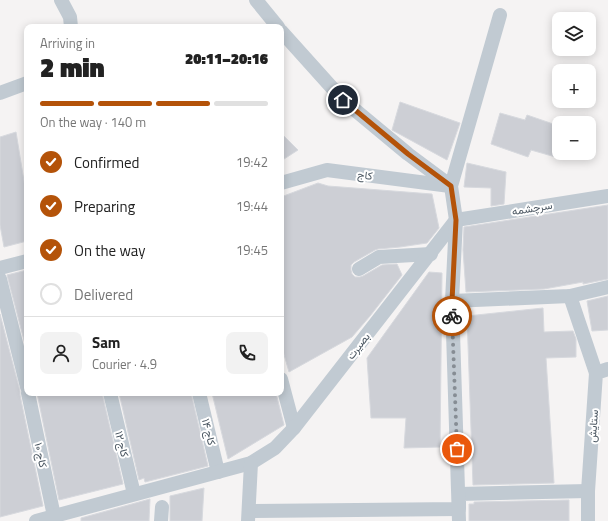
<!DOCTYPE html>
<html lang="en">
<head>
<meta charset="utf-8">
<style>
  :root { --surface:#fff; --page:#f2f2f2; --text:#222; --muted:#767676; --line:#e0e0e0; --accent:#b45309 }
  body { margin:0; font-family:"Titillium Web",Vazirmatn,sans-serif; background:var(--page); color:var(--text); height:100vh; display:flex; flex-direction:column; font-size:15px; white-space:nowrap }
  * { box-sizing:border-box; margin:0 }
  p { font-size:13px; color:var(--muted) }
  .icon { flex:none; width:22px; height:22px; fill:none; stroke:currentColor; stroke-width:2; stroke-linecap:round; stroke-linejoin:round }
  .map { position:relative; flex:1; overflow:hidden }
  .details { position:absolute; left:24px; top:24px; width:260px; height:372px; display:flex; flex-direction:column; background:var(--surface); border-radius:8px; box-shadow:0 2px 10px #0003 }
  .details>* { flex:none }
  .controls { position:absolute; left:552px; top:12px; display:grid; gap:8px }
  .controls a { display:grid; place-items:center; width:44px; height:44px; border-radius:8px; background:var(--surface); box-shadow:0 2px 10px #0003; font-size:20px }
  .pin { position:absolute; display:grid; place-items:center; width:34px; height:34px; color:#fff; margin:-17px; border:2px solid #fff; border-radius:50%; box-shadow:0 1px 4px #0007 }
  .courier { position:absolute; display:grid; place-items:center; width:40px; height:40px; margin:-20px; border:3px solid #b45309; border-radius:50%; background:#fff; color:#222; box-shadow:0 1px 5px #0007 }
  .headline em { font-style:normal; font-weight:800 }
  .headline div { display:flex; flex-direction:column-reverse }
  .headline { display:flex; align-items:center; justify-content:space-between; height:68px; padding:0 16px }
  h1 { font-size:26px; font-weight:800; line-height:30px }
  .bar { display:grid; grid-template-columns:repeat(4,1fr); gap:6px 4px; align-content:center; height:48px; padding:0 16px }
  .bar i { height:5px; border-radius:3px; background:var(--line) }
  .bar .current { background:var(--accent) }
  .bar p { grid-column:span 4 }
  .line { display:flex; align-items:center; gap:10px; padding:0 16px; border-top:1px solid var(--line) }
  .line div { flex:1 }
  .round { display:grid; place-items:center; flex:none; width:42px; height:42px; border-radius:8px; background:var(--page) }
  ol { padding:0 16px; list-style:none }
  li { display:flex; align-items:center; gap:12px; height:44px }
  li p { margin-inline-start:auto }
  li .icon { padding:4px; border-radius:50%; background:var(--accent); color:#fff; stroke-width:4 }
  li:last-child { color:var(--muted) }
  li i { width:22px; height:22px; border:2px solid var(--line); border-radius:50% }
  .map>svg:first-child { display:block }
  .building { fill:#cdcfd5; stroke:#d7d9de }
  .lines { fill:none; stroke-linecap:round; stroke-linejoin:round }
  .minor { stroke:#c1cad2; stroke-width:14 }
  .done { stroke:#868d94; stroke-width:4; stroke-dasharray:0 7.2 }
  .route { stroke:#b45309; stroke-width:5 }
  .labels { text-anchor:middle; stroke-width:4; stroke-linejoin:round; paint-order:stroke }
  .street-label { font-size:11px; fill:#4a5661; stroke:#fff }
</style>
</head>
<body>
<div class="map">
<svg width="608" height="521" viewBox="0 0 608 521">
  <rect width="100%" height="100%" fill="#f5f3f3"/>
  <g class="building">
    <path d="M400,102L460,123L447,160L392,130Z"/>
    <path d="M500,113L525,120L527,115L559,126V158L531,150L528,157L491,144Z"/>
    <path d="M16,132L25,187L27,186V241L4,247L0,225V137Z"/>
    <path d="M281,133L298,150L281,161Z"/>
    <path d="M467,163L506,172L504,204L491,206V188L464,187Z"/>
    <path d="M318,183L328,186L432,194L439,228L427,243L400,247L378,249L375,250L354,262L351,265V270L352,274L355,277H360L363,276L382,265L397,264L402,275L370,316L352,337L289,372L281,344V197Z"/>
    <path d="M608,205V279L583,284V282L544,289L466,292L463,250L464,227Z"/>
    <path d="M27,270V352L7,275Z"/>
    <path d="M429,272L442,273L440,447L404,448L406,418H371L367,358Z"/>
    <path d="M608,296V330L592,331L587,301Z"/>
    <path d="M543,308L544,332L573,331L576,339V357L546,358L554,483L473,485L467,316Z"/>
    <path d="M0,314L20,391V395L43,506L0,517Z"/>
    <path d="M37,393H102L123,484L59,500Z"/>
    <path d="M119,393H191L208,466L145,482L144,478L139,480Z"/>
    <path d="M212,393H276L284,425L228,459Z"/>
    <path d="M204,488L202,521H170V496Z"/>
    <path d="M150,499L149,521H81V518Z"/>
    <path d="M569,500V521H469V504H474V502Z"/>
  </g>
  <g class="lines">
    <g class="minor">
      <path d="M61,0L70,17L71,27"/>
      <path d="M256,0L278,27"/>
      <path d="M281,31L343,100L408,154L451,186"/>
      <path d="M0,93L27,83"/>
      <path d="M281,183L327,170L450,186"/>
      <path d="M0,268L27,261"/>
      <path d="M359,269L379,257L431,254"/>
      <path d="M0,279L27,387"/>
      <path d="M570,296L596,373"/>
      <path d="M452,301L570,296L608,287"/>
      <path d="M281,379L294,428"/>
      <path d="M28,393L54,516"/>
      <path d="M110,393L134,494"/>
      <path d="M199,393L218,472"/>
      <path d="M249,511L459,509V494L588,491"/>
      <path d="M36,521L251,463L275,448L294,428L456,220L608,196"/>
      <path d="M161,521L162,507"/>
      <path d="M248,521L251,463"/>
      <path d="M459,521L452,301L456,220L451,186L500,15"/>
      <path d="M588,521V491L596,373L608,369"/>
    </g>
  </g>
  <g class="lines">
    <path class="done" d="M452,316L457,449"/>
    <path class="route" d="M343,100L408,154L451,186L456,220L452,301V316"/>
  </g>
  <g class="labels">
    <g class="street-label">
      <text transform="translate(365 175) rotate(7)" y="4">کاج</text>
      <text transform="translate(532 208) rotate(-9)" y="4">سرچشمه</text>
      <text transform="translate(358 346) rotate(-52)" y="4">بصیرت</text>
      <text transform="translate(593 426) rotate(-86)" y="4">ستایش</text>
      <text transform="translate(209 432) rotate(76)" y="4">کاج ۱۴</text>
      <text transform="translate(122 444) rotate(76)" y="4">کاج ۱۲</text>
      <text transform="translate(41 455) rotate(78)" y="4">کاج ۱۰</text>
    </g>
  </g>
</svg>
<div class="controls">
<a><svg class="icon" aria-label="layers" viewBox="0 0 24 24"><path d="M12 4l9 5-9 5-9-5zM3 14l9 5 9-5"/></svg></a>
<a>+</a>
<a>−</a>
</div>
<div class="pin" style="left:457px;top:449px;background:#ea580c"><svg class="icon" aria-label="bag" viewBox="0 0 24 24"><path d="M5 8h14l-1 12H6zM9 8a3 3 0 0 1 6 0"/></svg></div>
<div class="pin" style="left:343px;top:100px;background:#1f2937"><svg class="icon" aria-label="home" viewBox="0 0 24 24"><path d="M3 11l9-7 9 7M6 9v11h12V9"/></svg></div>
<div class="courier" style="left:452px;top:316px"><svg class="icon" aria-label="bike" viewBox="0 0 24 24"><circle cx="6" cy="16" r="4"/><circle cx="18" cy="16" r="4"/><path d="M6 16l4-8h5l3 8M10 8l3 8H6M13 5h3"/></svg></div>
<section class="details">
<div class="headline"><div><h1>2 min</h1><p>Arriving in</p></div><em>20:11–20:16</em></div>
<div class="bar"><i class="current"></i><i class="current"></i><i class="current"></i><i></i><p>On the way · 140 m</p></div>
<ol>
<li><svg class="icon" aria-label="check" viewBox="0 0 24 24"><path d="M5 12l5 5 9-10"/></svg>Confirmed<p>19:42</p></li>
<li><svg class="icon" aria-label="check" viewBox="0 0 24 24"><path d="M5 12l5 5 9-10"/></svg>Preparing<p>19:44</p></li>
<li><svg class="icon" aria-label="check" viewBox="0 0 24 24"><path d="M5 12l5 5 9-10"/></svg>On the way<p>19:45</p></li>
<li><i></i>Delivered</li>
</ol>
<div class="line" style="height:72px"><a class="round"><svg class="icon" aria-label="person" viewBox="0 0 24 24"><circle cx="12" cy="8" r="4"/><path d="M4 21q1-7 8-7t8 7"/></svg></a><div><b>Sam</b><p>Courier · 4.9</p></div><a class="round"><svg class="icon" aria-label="phone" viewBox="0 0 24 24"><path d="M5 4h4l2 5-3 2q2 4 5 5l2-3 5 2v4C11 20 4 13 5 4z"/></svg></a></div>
</section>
</div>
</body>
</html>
